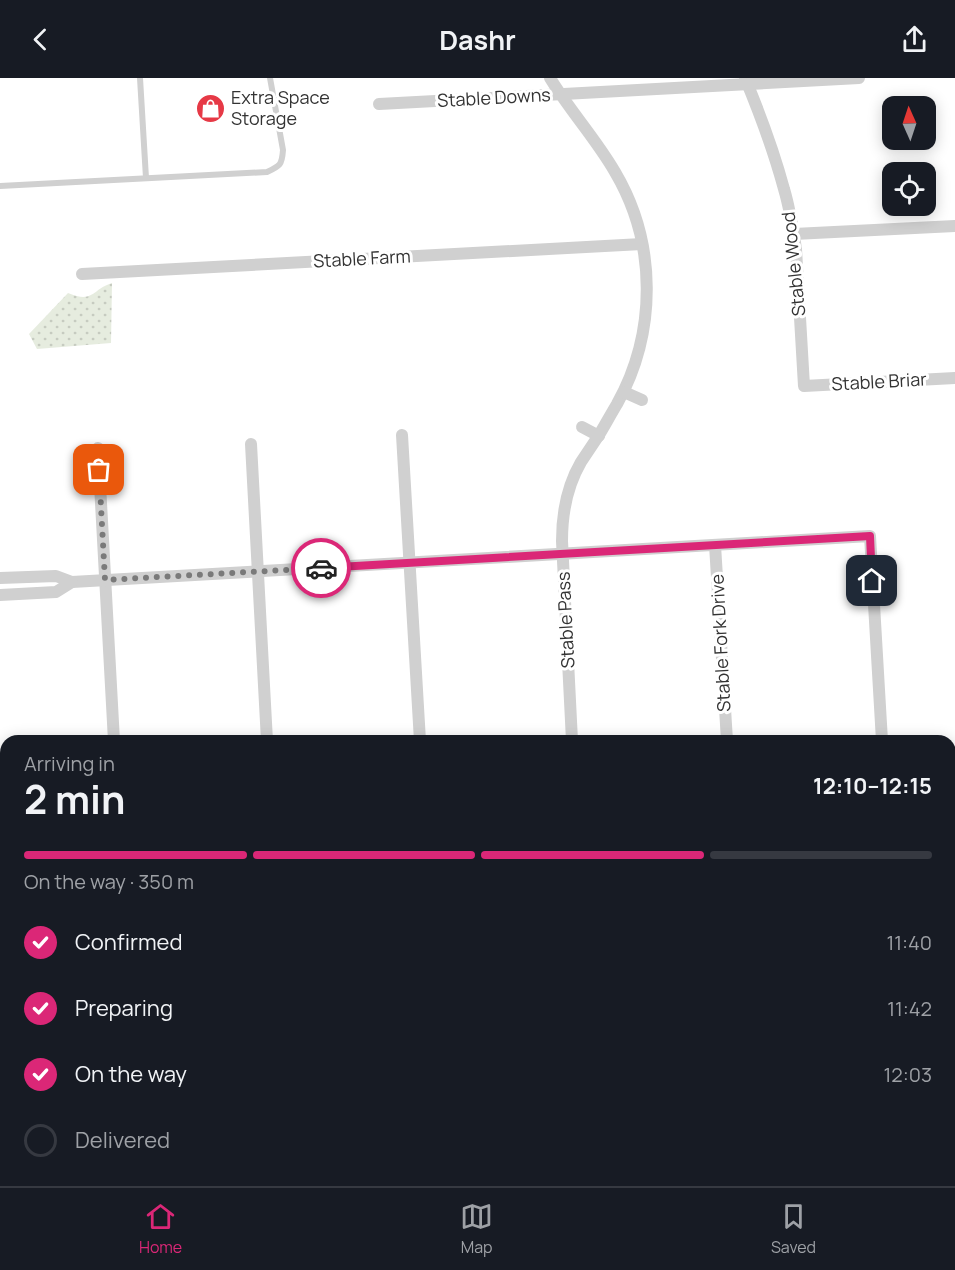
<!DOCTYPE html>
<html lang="en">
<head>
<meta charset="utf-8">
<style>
  :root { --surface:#171b24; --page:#242831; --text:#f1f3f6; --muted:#9ea1a6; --line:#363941; --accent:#db2777 }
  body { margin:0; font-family:Manrope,sans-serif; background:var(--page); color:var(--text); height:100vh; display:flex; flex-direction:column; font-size:22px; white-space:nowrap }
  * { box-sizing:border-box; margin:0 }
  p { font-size:20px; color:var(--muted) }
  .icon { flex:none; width:33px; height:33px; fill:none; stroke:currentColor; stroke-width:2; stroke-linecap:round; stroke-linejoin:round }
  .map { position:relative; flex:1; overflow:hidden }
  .side { position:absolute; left:0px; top:657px; width:956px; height:452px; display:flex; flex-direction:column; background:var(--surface); border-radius:18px 18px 0 0; box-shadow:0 3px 15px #0003 }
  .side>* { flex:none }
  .needle { width:39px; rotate:357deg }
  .controls { position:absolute; left:882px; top:18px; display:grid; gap:12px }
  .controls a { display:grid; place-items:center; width:54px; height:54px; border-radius:12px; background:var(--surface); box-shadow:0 3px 15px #0003; font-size:30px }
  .pin { position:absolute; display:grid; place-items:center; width:51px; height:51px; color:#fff; margin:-26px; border-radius:12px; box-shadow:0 3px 9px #0006 }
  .courier { position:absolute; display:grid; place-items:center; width:60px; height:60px; margin:-30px; border:4px solid #db2777; border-radius:50%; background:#fff; color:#222; box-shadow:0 2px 8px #0007 }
  .headline em { font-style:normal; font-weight:700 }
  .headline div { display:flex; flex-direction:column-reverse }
  .headline { display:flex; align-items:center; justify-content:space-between; height:102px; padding:0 24px }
  h1 { font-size:39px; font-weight:700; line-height:45px }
  .bar { display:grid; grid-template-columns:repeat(4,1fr); gap:9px 6px; align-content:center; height:72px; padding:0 24px }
  .bar i { height:8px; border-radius:4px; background:var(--line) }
  .bar .current { background:var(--accent) }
  .bar p { grid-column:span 4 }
  ol { padding:0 24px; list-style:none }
  li { display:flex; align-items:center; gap:18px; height:66px }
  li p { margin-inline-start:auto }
  li .icon { padding:6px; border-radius:50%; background:var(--accent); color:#fff; stroke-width:4 }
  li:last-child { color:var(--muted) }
  li i { width:33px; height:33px; border:3px solid var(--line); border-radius:50% }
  header { display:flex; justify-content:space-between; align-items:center; height:78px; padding:0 24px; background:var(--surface); font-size:27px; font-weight:700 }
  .tab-bar { display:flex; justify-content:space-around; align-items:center; height:84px; border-top:2px solid var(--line); background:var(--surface); font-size:16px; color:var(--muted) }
  .tab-bar a { display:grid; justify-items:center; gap:3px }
  .tab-bar .current { color:var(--accent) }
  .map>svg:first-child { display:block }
  .grass { fill:url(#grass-dots) }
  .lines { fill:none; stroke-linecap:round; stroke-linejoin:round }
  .service { stroke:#d0d0d0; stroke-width:6 }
  .minor { stroke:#d0d0d0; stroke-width:12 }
  .secondary { stroke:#bdbdbd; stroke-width:18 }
  .done { stroke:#7a7a7a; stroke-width:6; stroke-dasharray:0 10.8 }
  .route { stroke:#db2777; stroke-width:8 }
  .labels { text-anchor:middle; stroke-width:6; stroke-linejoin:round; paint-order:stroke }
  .poi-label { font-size:18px; fill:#333; stroke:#fff; text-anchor:start }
  .street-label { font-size:18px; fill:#333; stroke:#fff }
</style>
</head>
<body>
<header><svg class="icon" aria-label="back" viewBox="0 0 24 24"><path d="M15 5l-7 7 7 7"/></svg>Dashr<svg class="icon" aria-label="share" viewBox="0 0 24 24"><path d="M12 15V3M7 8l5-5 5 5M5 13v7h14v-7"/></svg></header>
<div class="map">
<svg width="955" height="1108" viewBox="0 0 955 1108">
  <defs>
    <pattern id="grass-dots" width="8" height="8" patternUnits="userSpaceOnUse" patternTransform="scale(1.5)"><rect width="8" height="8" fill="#e6ecdf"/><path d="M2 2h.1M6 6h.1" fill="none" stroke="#c6cbc0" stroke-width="1.8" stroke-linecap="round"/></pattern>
  </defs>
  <rect width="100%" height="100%" fill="#fff"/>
  <path class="grass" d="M112,205L111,265L37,271L29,256L68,215C94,226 92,211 112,205Z"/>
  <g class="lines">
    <g class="service">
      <path d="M140,0L146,100"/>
      <path d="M0,108L267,94C280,88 282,87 283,72L270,0"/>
      <path d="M0,886H6"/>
      <path d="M0,953L6,954"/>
      <path d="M0,1077H6"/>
      <path d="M57,1102V1108"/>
      <path d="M147,1108V1102"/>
    </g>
    <g class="minor">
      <path d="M550,0C570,33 596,61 615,94C657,165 657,254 617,326C611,336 605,347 599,357C593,366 587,375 581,384C567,408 562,436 562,463L572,663"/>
      <path d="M745,0C760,36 774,74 784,111C790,131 793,151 796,171L804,308L955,300"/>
      <path d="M379,26L859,0"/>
      <path d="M794,156L955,148"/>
      <path d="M82,196L642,166"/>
      <path d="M624,314L642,322"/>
      <path d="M582,349L599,358"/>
      <path d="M402,357L420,663"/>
      <path d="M251,366L267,663"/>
      <path d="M98,370L114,663"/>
      <path d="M715,467L727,663"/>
      <path d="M0,500L56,498L72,504L870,458L882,663"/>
      <path d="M0,517L56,514L72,504"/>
      <path d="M950,845H955"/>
      <path d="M535,1102L536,1108"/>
      <path d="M687,1102L688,1108"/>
      <path d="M919,1102L920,1108"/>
    </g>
    <g class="secondary">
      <path d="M0,682L6,795"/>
      <path d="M0,826H6"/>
      <path d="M0,865L6,871"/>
      <path d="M25,1102V1108"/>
    </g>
  </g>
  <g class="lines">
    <path class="done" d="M99,392L105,502L321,490"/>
    <path class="route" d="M321,490L870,458L872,503"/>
  </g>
  <defs>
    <symbol id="shop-disc" viewBox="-11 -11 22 22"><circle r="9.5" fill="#e63946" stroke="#fff"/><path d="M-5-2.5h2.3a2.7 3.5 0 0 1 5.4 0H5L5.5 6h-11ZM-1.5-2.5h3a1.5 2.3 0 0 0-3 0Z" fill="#fff"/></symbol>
  </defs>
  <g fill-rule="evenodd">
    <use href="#shop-disc" x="194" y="14" width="33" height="33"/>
  </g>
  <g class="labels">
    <g class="poi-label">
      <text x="231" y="26">Extra Space<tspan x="231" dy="21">Storage</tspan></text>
    </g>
    <g class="street-label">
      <text transform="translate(494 20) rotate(-3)" y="6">Stable Downs</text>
      <text transform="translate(362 181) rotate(-3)" y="6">Stable Farm</text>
      <text transform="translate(794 186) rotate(-96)" y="6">Stable Wood</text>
      <text transform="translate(879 304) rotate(-3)" y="6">Stable Briar</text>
      <text transform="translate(566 542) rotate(-93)" y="6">Stable Pass</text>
      <text transform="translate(721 565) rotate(-93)" y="6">Stable Fork Drive</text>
    </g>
  </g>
</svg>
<div class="controls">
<a><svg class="needle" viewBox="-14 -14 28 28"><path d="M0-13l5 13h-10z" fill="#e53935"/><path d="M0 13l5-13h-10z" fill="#9ea1a6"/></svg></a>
<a><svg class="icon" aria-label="locate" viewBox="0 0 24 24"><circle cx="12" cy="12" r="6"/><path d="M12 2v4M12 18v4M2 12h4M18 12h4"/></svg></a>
</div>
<div class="pin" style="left:99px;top:392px;background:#ea580c"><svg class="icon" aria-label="bag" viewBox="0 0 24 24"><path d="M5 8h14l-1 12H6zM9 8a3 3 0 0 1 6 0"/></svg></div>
<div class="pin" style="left:872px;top:503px;background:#1f2937"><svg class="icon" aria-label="home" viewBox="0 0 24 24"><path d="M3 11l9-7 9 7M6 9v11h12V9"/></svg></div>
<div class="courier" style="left:321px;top:490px"><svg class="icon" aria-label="car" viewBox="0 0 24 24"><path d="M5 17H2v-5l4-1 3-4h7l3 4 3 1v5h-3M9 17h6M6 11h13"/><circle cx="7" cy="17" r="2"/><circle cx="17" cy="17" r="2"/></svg></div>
<section class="side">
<div class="headline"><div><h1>2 min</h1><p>Arriving in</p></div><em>12:10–12:15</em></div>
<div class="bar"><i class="current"></i><i class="current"></i><i class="current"></i><i></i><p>On the way · 350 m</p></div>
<ol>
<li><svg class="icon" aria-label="check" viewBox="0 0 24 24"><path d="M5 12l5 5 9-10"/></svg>Confirmed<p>11:40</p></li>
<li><svg class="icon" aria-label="check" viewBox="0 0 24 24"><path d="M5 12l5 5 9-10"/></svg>Preparing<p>11:42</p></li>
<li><svg class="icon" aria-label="check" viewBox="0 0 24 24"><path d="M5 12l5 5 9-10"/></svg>On the way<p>12:03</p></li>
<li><i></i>Delivered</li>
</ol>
</section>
</div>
<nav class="tab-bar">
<a class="current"><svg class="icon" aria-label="home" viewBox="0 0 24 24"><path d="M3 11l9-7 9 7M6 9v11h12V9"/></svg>Home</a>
<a><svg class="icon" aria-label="map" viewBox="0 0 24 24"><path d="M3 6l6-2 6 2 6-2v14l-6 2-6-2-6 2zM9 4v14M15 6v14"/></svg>Map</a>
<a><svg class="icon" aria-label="saved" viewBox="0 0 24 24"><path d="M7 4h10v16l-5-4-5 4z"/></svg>Saved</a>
</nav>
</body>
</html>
